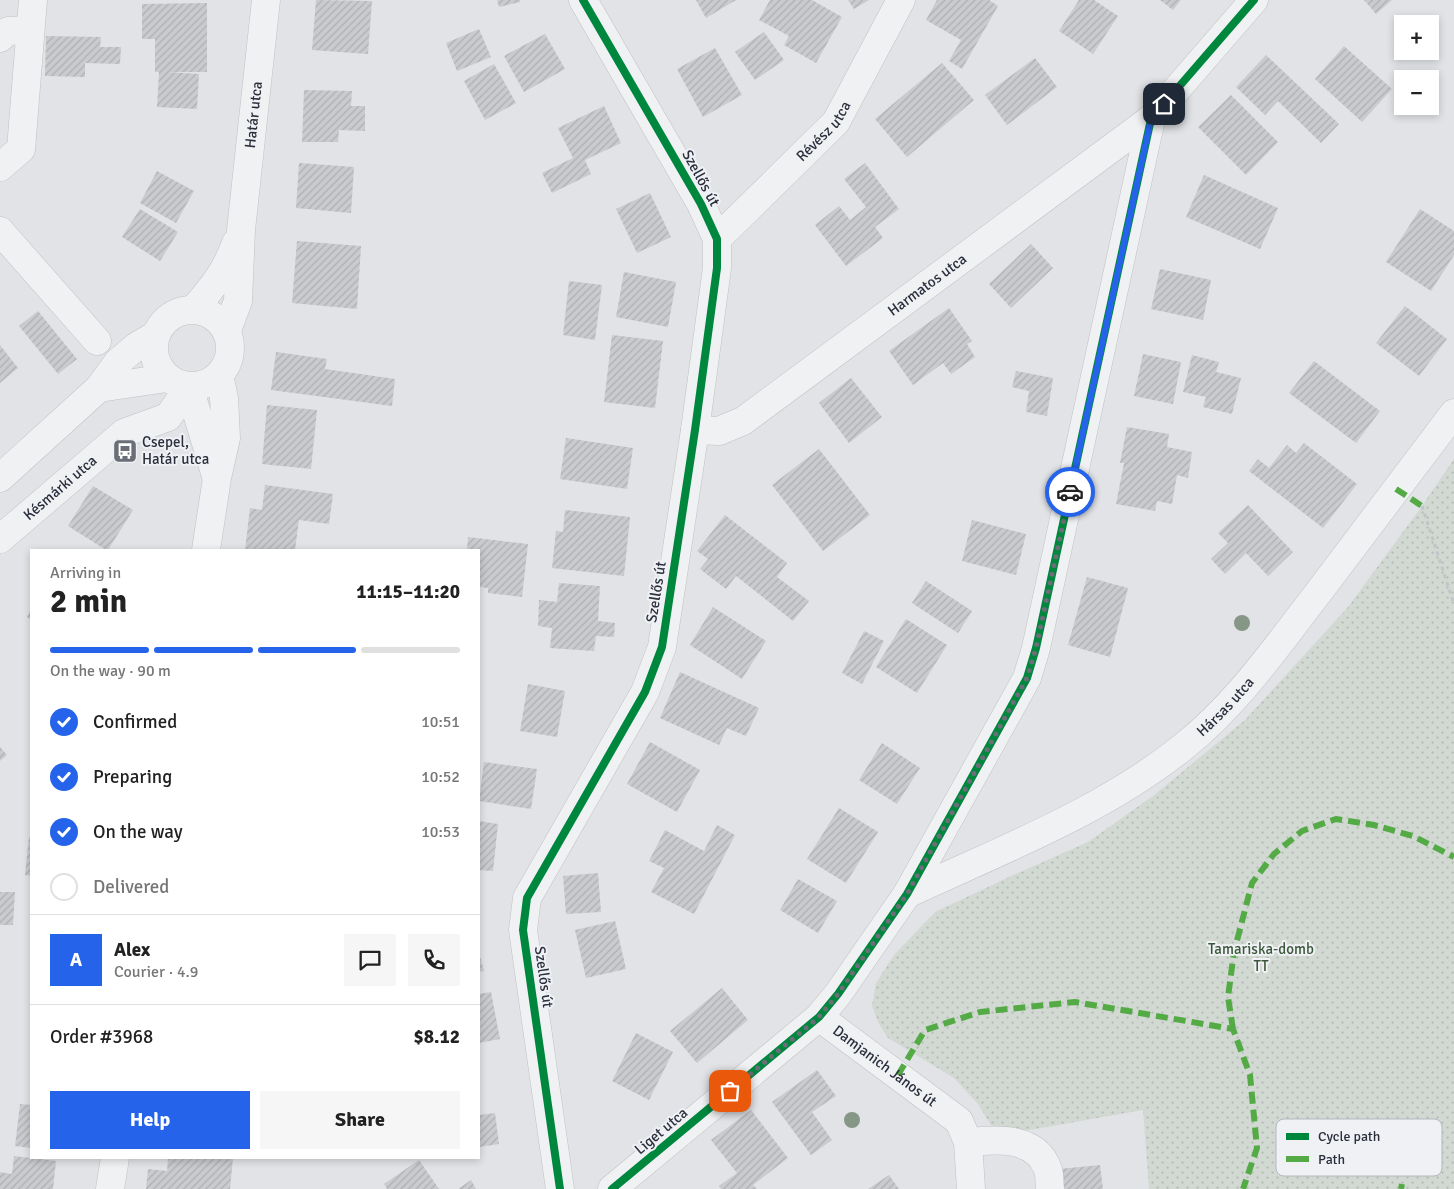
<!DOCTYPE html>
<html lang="en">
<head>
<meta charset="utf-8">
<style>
  :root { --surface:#fff; --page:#f6f6f6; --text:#222; --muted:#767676; --line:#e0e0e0; --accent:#2563eb }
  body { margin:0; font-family:Signika,sans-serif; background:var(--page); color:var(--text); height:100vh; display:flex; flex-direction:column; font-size:19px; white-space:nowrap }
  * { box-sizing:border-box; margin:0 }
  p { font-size:16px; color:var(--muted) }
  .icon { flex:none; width:28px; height:28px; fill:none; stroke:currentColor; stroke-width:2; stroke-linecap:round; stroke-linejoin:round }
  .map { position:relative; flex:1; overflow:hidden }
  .panel { position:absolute; left:30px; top:549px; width:450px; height:610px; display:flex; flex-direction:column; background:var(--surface); border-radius:0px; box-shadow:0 2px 8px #0003 }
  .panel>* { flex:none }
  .tools { position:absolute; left:1394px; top:15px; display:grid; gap:10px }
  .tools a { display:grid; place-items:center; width:45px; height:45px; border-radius:0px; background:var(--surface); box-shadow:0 2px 8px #0003; font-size:25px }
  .pin { position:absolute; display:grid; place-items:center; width:42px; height:42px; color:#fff; margin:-21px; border-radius:10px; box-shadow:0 2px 8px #0006 }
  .courier { position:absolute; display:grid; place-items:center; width:50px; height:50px; margin:-25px; border:4px solid #2563eb; border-radius:50%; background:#fff; color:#222; box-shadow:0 1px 6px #0007 }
  .head em { font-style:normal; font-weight:700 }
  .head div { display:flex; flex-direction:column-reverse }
  .head { display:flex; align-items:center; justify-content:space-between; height:85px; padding:0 20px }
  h1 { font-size:32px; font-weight:700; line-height:38px }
  .bar { display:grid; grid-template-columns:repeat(4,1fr); gap:8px 5px; align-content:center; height:60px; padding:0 20px }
  .bar i { height:6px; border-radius:4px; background:var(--line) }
  .bar .active { background:var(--accent) }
  .bar p { grid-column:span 4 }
  .line { display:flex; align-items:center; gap:12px; padding:0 20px; border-top:1px solid var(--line) }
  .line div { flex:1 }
  .round { display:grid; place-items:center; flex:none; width:52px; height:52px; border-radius:0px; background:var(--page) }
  ol { padding:0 20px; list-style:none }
  li { display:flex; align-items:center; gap:15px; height:55px }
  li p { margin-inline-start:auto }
  li .icon { padding:5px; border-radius:50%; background:var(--accent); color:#fff; stroke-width:4 }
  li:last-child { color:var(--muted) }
  li i { width:28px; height:28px; border:2px solid var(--line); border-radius:50% }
  .action { display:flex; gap:10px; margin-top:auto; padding:10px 20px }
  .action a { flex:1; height:58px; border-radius:0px; background:var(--accent); color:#fff; font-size:20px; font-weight:700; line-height:58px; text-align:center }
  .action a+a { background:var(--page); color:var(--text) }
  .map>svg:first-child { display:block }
  .park { fill:url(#park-dots) }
  .building { fill:url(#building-hatch) }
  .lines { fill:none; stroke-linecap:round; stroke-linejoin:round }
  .minor-casing { stroke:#c0c1c4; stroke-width:29 }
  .path { stroke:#c3c4c9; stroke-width:3; stroke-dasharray:4 4; stroke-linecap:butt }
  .minor { stroke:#f0f1f3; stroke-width:28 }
  .quiet { stroke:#54ab46; stroke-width:6; stroke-dasharray:12 6; stroke-linecap:butt }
  .cycleway-casing { stroke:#eff1f5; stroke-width:11 }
  .cycleway { stroke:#00873e; stroke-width:8 }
  .tree { fill:#869687 }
  .done { stroke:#6b6e78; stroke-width:5; stroke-dasharray:0 9 }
  .route { stroke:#2563eb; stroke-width:6 }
  .labels { text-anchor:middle; stroke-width:4; stroke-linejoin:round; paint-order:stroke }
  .street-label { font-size:15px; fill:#2b2f3d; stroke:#eff1f5 }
  .poi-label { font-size:15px; fill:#2b2f3d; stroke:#eff1f5; text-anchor:start }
  .park-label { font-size:15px; fill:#3b573a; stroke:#eff1f5 }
  .key { fill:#eff1f5; stroke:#b4b7be; stroke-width:1 }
  .key-label { font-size:14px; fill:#2b2f3d }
</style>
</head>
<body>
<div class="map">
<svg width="1454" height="1189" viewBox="0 0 1454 1189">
  <defs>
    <pattern id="park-dots" width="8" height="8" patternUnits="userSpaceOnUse" patternTransform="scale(1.25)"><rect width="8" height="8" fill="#d1d9d2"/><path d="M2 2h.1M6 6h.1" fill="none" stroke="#b4bbb5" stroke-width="1.8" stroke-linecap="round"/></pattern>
    <pattern id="building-hatch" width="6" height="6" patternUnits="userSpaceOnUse" patternTransform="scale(1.25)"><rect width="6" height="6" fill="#cacbce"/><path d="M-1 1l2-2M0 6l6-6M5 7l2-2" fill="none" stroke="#aeafb2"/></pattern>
  </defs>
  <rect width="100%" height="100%" fill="#e1e3e6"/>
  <path class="park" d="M1454,459V1189H1149L1143,1110L1018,1132L992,1127L978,1104L954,1078L888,1038L879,1024L872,1006L876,983L894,955L935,912L1007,878L1088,842L1153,796L1245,720L1348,607L1422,506Z"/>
  <g class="building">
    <path d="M316,0L372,1L368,54L312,50Z"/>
    <path d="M497,0H520V2L499,7Z"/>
    <path d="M696,0H736L706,18Z"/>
    <path d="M770,0H812L842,17L816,63L784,45L789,36L759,20Z"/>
    <path d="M848,0H869L854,9Z"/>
    <path d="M937,0H989L998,6L962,69L949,61L961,40L926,20Z"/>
    <path d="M1079,0H1094L1118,16L1093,54L1059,31Z"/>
    <path d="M1160,0H1181L1173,10Z"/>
    <path d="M1364,0H1392L1376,14Z"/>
    <path d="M207,3V72H168L199,74L197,109L157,107L159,72H155V39H142V4Z"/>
    <path d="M479,29L491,57L457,71L446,43Z"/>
    <path d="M764,32L784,60L755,80L735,52Z"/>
    <path d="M545,34L565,69L524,92L504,56Z"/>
    <path d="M46,36L101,37L100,47H121L120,64L85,63V77L45,76Z"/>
    <path d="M1344,46L1392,89L1362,122L1315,79Z"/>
    <path d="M715,48L742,95L703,117L677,69Z"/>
    <path d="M1266,55L1339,124L1321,143L1278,101L1265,115L1236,87Z"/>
    <path d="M1035,58L1057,87L1007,125L985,95Z"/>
    <path d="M942,63L974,100L907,157L875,119Z"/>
    <path d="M494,64L516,103L485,120L464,81Z"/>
    <path d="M304,90L352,91L351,106H365V131L339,130L338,142H302Z"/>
    <path d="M1231,95L1278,142L1246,175L1198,127Z"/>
    <path d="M604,106L621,143L585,160L591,174L552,193L542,173L573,158L558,128Z"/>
    <path d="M299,163L354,167L351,213L296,208Z"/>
    <path d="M865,163L899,209L875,227L883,238L846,266L815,225L839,206L850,220L866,207L844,179Z"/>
    <path d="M157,171L194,191L176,223L140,203Z"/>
    <path d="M1204,175L1278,208L1260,249L1186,217Z"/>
    <path d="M650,193L671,237L637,253L616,209Z"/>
    <path d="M140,209L178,232L160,261L122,237Z"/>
    <path d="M1420,209L1454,231V255L1431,291L1386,262Z"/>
    <path d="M297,241L361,246L357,309L292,303Z"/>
    <path d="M1031,244L1053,268L1011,308L989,284Z"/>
    <path d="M1160,269L1211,280L1203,320L1151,309Z"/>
    <path d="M624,272L676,282L668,327L616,317Z"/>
    <path d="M569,281L602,285L595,340L563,335Z"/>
    <path d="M1405,306L1447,339L1419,376L1376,343Z"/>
    <path d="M949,308L972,341L967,344L975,357L951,374L943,363L913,385L889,351Z"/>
    <path d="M38,311L77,359L58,374L19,326Z"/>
    <path d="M612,335L663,341L655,408L604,402Z"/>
    <path d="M0,345L18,368L0,383Z"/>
    <path d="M276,352L327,359L325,369L395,379L392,406L271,390Z"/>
    <path d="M1143,354L1181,362L1173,404L1134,396Z"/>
    <path d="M1192,355L1219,362L1216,372L1241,378L1232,414L1203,407L1206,397L1183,392Z"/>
    <path d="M1314,361L1380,411L1356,443L1289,393Z"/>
    <path d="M1016,371L1053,378L1047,416L1026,412L1029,391L1012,387Z"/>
    <path d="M851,378L882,417L849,443L819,403Z"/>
    <path d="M267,405L317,410L311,469L262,464Z"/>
    <path d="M1127,427L1169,434L1167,447L1192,452L1188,478L1177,475L1172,504L1157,501L1155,511L1116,504L1124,463H1120Z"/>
    <path d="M566,438L633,448L627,489L560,479Z"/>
    <path d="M1304,443L1357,484L1323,528L1249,471L1258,459L1269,468L1287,445L1296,453Z"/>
    <path d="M819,449L870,515L823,551L772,485Z"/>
    <path d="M265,485L333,494L329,524L299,520L295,550H245L250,508L262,510Z"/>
    <path d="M93,486L133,510L108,550H106L68,526Z"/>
    <path d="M1248,505L1293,552L1268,576L1246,553L1225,574L1211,559L1228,543L1218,533Z"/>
    <path d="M565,510L630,517L624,576L552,568L556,531L563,532Z"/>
    <path d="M725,515L787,563L777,577L809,601L793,621L736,576L726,589L700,569L708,559L697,551Z"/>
    <path d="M972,520L1026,534L1016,575L962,561Z"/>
    <path d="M468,537L528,544L522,597L488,593V588L479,587V550H467Z"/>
    <path d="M1087,577L1128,588L1110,657L1068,645Z"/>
    <path d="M926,581L972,611L958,633L912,603Z"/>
    <path d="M559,583L600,586L598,621L615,623L614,637L596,636L594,651L550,648L552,628L538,626L539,600L557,602Z"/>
    <path d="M713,607L766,641L742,679L690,645Z"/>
    <path d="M31,609V620L27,617Z"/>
    <path d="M906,619L947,645L917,693L876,667Z"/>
    <path d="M864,631L884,641L862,684L842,673Z"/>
    <path d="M680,672L759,708L746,736L727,728L719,745L660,718Z"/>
    <path d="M528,684L565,691L557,737L520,731Z"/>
    <path d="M650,742L700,770L677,812L627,784Z"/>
    <path d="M882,743L920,768L897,804L859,780Z"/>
    <path d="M0,747L7,755L0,761Z"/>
    <path d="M484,762L537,769L531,809L479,801Z"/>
    <path d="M839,808L878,832L846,883L807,859Z"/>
    <path d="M479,821L498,824L493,871L479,870Z"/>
    <path d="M717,825L735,835L694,914L651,892L664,868L649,861L665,830L704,851Z"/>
    <path d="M29,837L31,838V876L25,875Z"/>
    <path d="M598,873L601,912L566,914L563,876Z"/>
    <path d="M798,879L837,901L818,933L780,910Z"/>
    <path d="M0,892H15L13,925H0Z"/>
    <path d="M615,921L626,969L586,978L575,930Z"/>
    <path d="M479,953L484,971L479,972Z"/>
    <path d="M722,988L748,1020L697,1063L670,1031Z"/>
    <path d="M491,992L500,1039L479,1043V994Z"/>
    <path d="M636,1033L673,1052L649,1100L612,1081Z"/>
    <path d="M817,1070L836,1096L812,1112L832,1140L811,1155L772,1102Z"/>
    <path d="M20,1104L31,1105V1148L15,1146Z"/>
    <path d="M751,1110L788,1158L753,1185L757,1189H721L719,1186L737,1173L711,1140Z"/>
    <path d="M495,1113L499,1144L479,1147V1115Z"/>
    <path d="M14,1156L56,1161L53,1189H0V1172L12,1174Z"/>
    <path d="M168,1158H233L230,1189H146L148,1169L167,1171Z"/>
    <path d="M419,1160L439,1189H387L384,1184Z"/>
    <path d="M1100,1165L1103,1189H1061L1059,1169Z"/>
    <path d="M889,1175L899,1189H868Z"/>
    <path d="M471,1180L476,1189H458Z"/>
  </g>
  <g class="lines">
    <defs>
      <g id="minor">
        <path d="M0,38L8,31L30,30"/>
        <path d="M0,167L21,149L33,0"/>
        <path d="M0,231L97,341"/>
        <path id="s1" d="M717,239L836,122L901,0"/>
        <path d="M194,309C213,287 226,271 236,243"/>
        <circle cx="192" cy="348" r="38"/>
        <path id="s2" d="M227,330L238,301L241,230L266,0"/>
        <path d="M189,387L216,476"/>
        <path d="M99,388L167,378"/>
        <path id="s3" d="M695,430L719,431L743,421L1151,119"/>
        <path d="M0,478L99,388L118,362L137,346L154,336"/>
        <path id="s4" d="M0,539L124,433L168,417L189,387"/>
        <path d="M206,550L217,478L226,438L224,398L219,375"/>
        <path id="s5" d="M907,894C1001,850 1102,812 1183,747C1236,705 1274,650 1315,597C1361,536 1408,474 1454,413"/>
        <path id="s6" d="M819,1017L959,1121L968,1142L971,1189"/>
        <path d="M968,1142C996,1139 1037,1136 1048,1170C1050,1175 1049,1183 1050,1189"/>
        <path d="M110,1189L115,1158"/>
        <path d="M560,1189L523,930L527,898L645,692L662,647L695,430L717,268V239L701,204L583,0"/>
        <path d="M612,1189L819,1017L838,994L907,894L1027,678L1036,648L1151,119L1254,0"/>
      </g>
    </defs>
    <use href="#minor" class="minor-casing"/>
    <path class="path" d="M1422,506L1454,604"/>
    <use href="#minor" class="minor"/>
    <g class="quiet">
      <path d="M1396,489L1422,506"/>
      <path d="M1233,1029L1228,997L1234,952L1252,883L1274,854L1302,831L1336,819L1374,825L1413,836L1454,857"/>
      <path d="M898,1075L925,1030L980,1012L1075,1002L1233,1029L1250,1075L1257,1148L1243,1189"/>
      <path d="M1401,1189L1402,1184"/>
    </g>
    <defs>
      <g id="cycleway">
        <path d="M560,1189L523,930L527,898L645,692L662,647L695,430L717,268V239L701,204L583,0"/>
        <path d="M612,1189L819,1017L838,994L907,894L1027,678L1036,648L1151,119L1254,0"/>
      </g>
    </defs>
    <use href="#cycleway" class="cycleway-casing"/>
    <use href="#cycleway" class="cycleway"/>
  </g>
  <g class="tree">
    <circle cx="1242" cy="623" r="8"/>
    <circle cx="852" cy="1120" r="8"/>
  </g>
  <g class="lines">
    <path class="done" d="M730,1091L819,1017L838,994L907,894L1027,678L1036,648L1070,492"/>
    <path class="route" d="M1070,492L1151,119L1164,104"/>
  </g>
  <defs>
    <symbol id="bus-square" viewBox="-11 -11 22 22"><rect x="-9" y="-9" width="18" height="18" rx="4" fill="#6b6e78" stroke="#eff1f5"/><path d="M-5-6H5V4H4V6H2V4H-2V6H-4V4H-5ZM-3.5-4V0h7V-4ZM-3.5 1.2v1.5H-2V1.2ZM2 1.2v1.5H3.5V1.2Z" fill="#fff"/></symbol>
  </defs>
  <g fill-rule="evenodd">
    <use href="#bus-square" x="111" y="437" width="28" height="28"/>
  </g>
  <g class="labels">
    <g class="street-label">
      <text dy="5" stroke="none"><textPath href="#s2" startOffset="218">Határ utca</textPath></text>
      <text dy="5" stroke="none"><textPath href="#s1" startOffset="152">Révész utca</textPath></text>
      <text transform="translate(701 178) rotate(61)" y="5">Szellős út</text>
      <text dy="5" stroke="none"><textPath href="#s3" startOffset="279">Harmatos utca</textPath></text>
      <text dy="5" stroke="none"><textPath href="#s4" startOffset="79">Késmárki utca</textPath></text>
      <text transform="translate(656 592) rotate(-81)" y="5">Szellős út</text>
      <text dy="5" stroke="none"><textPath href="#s5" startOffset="372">Hársas utca</textPath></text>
      <text transform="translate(544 977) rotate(82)" y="5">Szellős út</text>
      <text dy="5" stroke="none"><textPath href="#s6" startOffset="82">Damjanich János út</textPath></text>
      <text transform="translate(661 1131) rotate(-40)" y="5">Liget utca</text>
    </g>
    <g class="poi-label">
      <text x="142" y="447">Csepel,<tspan x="142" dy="17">Határ utca</tspan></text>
    </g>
    <g class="park-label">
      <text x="1261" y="954">Tamariska-domb<tspan x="1261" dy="17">TT</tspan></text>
    </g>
  </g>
  <rect x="1276" y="1119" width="166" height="57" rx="8" class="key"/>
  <rect x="1286" y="1133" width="23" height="7" fill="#00873e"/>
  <rect x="1286" y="1156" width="23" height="6" fill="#54ab46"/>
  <g class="key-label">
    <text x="1318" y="1141">Cycle path</text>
    <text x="1318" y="1164">Path</text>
  </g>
</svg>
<div class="tools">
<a>+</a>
<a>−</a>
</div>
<div class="pin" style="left:730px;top:1091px;background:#ea580c"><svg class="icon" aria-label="bag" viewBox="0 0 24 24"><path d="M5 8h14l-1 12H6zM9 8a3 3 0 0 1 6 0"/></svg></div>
<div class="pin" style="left:1164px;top:104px;background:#1f2937"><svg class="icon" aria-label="home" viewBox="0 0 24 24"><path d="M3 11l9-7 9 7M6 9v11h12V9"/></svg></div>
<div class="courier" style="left:1070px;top:492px"><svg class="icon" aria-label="car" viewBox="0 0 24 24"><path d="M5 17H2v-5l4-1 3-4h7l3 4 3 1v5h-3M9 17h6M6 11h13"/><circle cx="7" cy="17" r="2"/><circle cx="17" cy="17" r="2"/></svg></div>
<section class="panel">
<div class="head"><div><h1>2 min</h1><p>Arriving in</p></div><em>11:15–11:20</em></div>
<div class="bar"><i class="active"></i><i class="active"></i><i class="active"></i><i></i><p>On the way · 90 m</p></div>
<ol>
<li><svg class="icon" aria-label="check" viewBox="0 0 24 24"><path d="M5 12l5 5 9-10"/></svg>Confirmed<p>10:51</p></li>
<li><svg class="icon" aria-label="check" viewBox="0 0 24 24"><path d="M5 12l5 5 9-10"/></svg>Preparing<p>10:52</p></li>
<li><svg class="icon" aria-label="check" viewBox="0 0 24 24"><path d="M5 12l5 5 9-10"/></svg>On the way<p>10:53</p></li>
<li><i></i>Delivered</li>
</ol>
<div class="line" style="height:90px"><b class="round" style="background:var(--accent);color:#fff">A</b><div><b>Alex</b><p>Courier · 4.9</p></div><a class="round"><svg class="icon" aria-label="chat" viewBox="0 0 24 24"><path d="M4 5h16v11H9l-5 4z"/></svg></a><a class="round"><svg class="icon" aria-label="phone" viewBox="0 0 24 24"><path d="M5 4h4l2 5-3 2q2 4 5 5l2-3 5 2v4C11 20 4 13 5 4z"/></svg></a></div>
<div class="line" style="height:65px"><div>Order #3968</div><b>$8.12</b></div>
<div class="action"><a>Help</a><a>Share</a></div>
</section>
</div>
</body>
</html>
